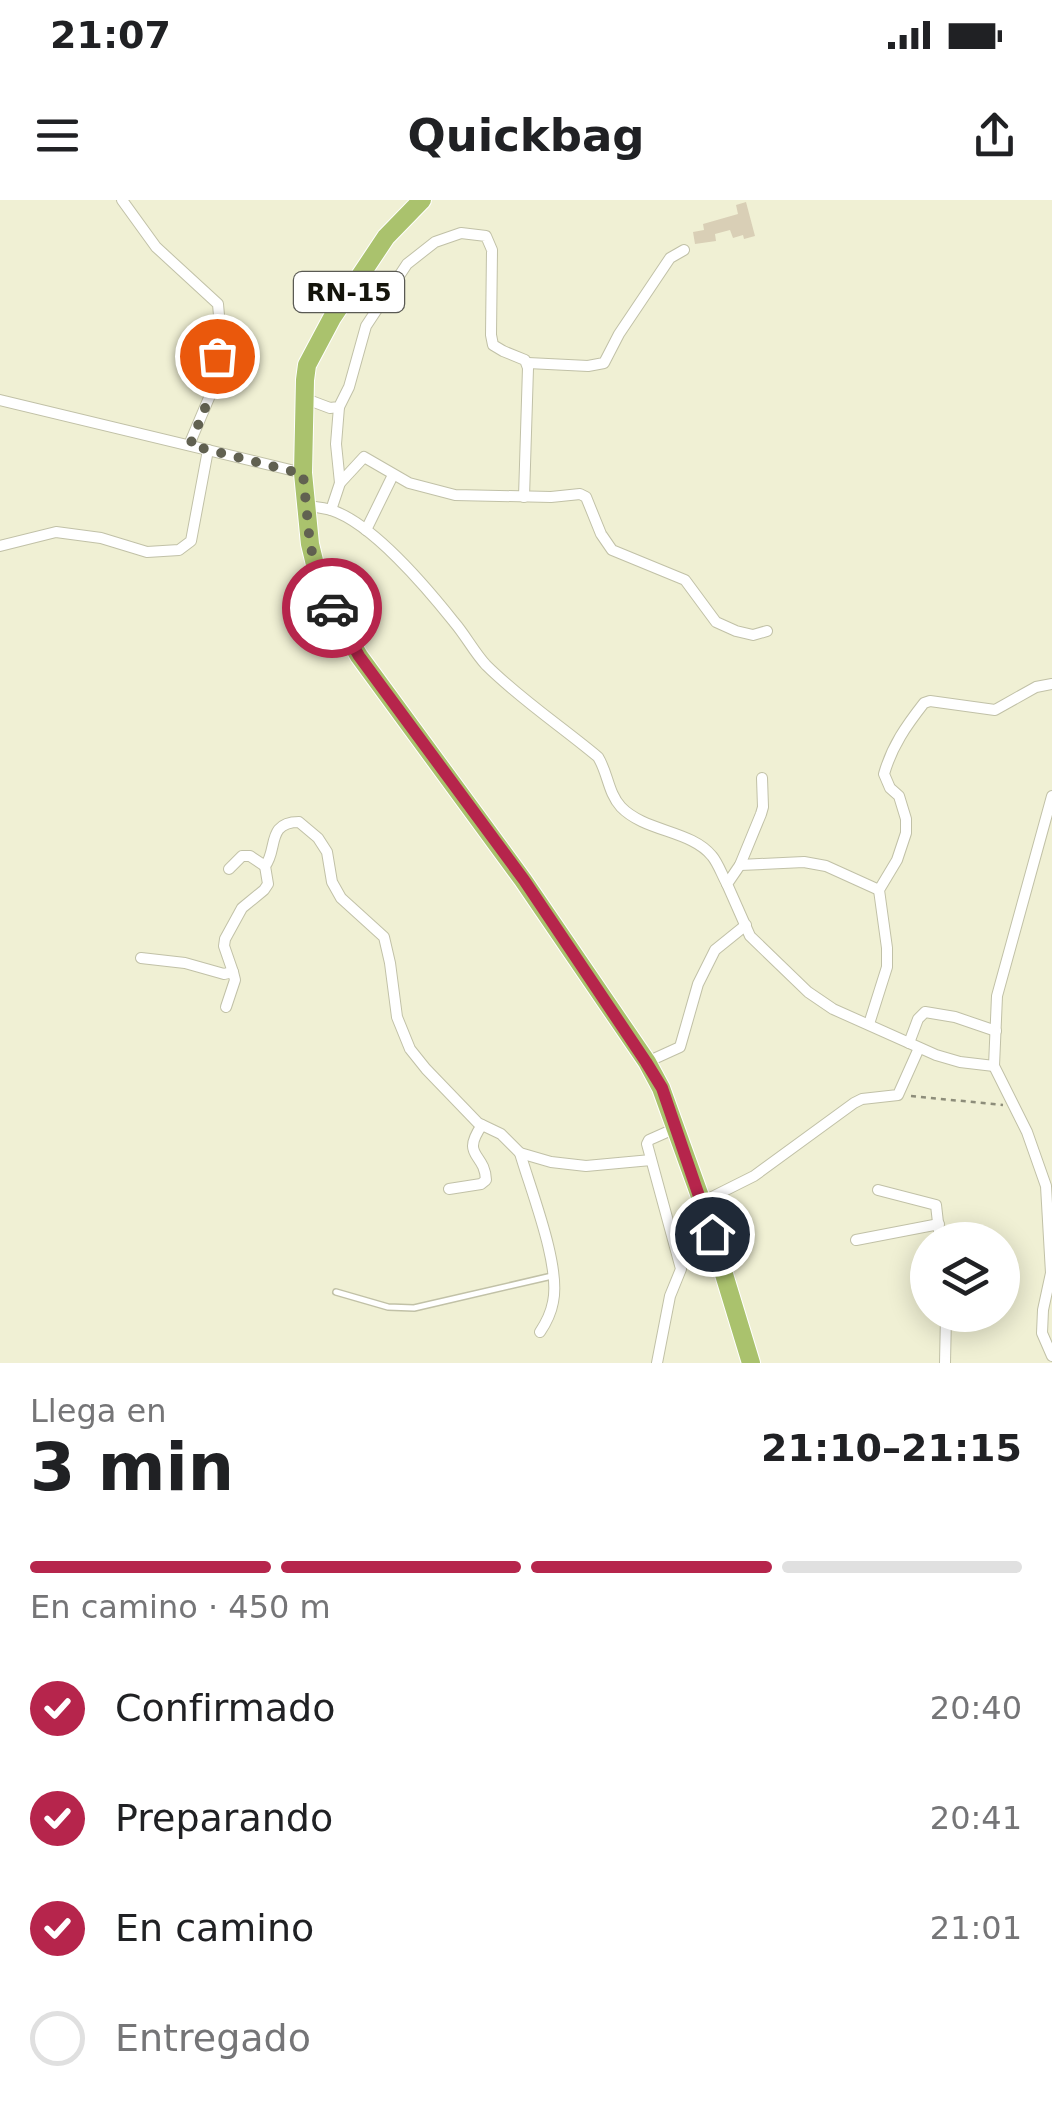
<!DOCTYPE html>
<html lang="es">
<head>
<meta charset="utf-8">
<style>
  :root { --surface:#fff; --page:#f6f6f6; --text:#202124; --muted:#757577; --line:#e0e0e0; --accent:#b6254c }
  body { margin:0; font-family:"DejaVu Sans",sans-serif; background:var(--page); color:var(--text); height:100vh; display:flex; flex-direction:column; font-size:38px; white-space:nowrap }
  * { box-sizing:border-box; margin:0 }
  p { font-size:32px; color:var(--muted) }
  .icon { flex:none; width:55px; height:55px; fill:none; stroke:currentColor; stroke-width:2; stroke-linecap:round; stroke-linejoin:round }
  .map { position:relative; height:1163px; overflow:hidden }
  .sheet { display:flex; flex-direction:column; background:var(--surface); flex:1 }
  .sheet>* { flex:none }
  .controls { position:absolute; left:910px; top:1022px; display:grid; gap:20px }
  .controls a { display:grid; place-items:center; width:110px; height:110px; border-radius:50%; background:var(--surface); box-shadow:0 5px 25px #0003; font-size:50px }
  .pin { position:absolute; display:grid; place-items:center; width:85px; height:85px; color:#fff; margin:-42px; border:5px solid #fff; border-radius:50%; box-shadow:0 2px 10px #0007 }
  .courier { position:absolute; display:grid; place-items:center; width:100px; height:100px; margin:-50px; border:8px solid #b6254c; border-radius:50%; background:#fff; color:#222; box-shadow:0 2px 12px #0007 }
  .summary em { font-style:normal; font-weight:600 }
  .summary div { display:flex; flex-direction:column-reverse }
  .summary { display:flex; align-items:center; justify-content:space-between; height:170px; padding:0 30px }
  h1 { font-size:65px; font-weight:600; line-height:75px }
  .bar { display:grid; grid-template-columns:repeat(4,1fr); gap:15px 10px; align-content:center; height:120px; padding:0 30px }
  .bar i { height:12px; border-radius:8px; background:var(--line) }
  .bar .on { background:var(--accent) }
  .bar p { grid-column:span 4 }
  ol { padding:0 30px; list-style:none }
  li { display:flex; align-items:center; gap:30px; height:110px }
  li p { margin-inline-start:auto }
  li .icon { padding:10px; border-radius:50%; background:var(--accent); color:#fff; stroke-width:4 }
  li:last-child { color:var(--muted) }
  li i { width:55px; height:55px; border:5px solid var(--line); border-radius:50% }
  .status { display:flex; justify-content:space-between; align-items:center; height:70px; padding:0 50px; background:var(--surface); direction:ltr }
  .status svg { height:28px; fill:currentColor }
  header { display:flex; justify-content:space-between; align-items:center; height:130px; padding:0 30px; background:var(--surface); font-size:45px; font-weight:600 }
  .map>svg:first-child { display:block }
  .building { fill:#d9cfb6 }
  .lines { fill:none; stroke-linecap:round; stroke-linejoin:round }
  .service-casing { stroke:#c1c1a7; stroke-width:8 }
  .minor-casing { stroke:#c1c1a7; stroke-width:12 }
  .primary-casing { stroke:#fff; stroke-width:20 }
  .path { stroke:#8d8d7a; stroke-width:2.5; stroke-dasharray:5 5; stroke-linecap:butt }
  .service { stroke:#fff; stroke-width:5 }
  .minor { stroke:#fff; stroke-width:10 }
  .primary { stroke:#aac26d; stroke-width:18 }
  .done { stroke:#616151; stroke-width:10; stroke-dasharray:0 18 }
  .route { stroke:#b6254c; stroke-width:12 }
  .labels { text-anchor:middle; stroke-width:10; stroke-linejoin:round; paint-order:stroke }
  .shield { fill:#fff; stroke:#5a5a54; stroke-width:2.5 }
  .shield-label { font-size:25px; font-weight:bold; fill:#14140b }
</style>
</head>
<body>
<div class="status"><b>21:07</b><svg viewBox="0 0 49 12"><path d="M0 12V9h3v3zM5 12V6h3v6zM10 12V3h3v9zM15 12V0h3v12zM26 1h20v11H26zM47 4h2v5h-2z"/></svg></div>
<header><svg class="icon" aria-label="menu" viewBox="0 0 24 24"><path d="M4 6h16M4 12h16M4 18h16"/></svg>Quickbag<svg class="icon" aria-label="share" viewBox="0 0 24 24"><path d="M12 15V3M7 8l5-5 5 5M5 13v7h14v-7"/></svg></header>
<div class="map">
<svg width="1052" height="1163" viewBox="0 0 1052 1163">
  <rect width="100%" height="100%" fill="#f0f0d4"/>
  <path class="building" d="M746,2L755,36L744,39L743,35L733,38L730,30L715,34L716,41L695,44L693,32L704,30L703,24L738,14L736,5Z"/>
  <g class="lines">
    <defs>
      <path id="service" d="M336,1092L388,1107L414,1108L552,1076"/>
      <g id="minor">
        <path d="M122,0L156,47L218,104L220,127L214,186L189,245"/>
        <path d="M528,163L588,166L604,163L619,134L670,58L684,50"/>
        <path d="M306,199L330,208L339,207L349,187L366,126L407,64L435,42L461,33L486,36L492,50L491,135L493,145L503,151L525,160L528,168L524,297"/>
        <path d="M0,200L303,273"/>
        <path d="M339,207L336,244L340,283"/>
        <path d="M308,306C315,307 324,308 331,310C372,323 427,388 454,422C466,436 474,452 486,465C520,499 561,526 598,557C608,573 608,593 621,607C645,632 691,630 712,656C718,663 722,675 727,684"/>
        <path d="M331,310L340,283L364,257L409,283L455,295L551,297L580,294L586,297L601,334L612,350L685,380L716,422L736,431L753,435L767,431"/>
        <path d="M366,330L393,275"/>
        <path d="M0,346L56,332L101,338L147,352L179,350L191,341L208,250"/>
        <path d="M762,578L763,607L761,614L740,665L727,684L750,736L808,792L833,809L936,855L960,862L994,866"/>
        <path d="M1052,596L997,796L994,866L1027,932L1046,986L1051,1073L1043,1110L1042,1133L1052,1156"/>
        <path d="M740,665L804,662L826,666L879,690"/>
        <path d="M229,669L242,656H250L265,666C278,650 266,622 299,622L318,638L327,652L332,682L341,698L384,737L390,763L397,817L410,849L426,869L478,923L501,934L520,953L551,962L586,966L651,960"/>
        <path d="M141,758L185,763L224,774L233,772L224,746L225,739L242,708L264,690L268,684L265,666"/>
        <path d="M226,807L235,780L233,772"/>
        <path d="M869,824L887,767V748L879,690L897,660L906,633V619L899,596L890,588L884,574C892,546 906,526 924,503L930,501L995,510L1036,487L1052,484"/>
        <path d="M909,843L918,819L925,812L955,817L996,831"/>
        <path d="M647,862L680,847L698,784L715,750L746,725"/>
        <path d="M520,953C531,991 561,1066 553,1102C551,1113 546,1123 540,1132"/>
        <path d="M449,989L481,984L486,980C485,952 460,957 482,925"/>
        <path d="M878,990L936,1005L940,1040"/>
        <path d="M702,1002L754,976L854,903L862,899L898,895L919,848"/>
        <path d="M856,1040L939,1024"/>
        <path d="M657,1163L670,1096L681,1069L647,944L649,940L676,928"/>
        <path d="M945,1163L946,1115"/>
      </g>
      <path id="primary" d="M422,0L386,37L332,118L307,165L305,180L303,273L310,344L318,377L338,420L359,456L523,680L647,862L661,888L702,1002L751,1163"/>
    </defs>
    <use href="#service" class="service-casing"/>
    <use href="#minor" class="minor-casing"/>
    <use href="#primary" class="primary-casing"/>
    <path class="path" d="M911,896L1003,905"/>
    <use href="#service" class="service"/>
    <use href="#minor" class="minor"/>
    <use href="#primary" class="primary"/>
  </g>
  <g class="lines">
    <path class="done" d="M217,156L214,186L190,245L303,274L310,344L318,376L332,408"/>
    <path class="route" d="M332,408L359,456L524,680L646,862L662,888L712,1034"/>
  </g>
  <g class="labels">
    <rect class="shield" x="294" y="72" width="110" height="40" rx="8"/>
    <g class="shield-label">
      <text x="349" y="101">RN-15</text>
    </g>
  </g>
</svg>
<div class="controls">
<a><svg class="icon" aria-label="layers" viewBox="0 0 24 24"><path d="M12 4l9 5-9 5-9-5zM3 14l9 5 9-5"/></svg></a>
</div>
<div class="pin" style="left:217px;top:156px;background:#ea580c"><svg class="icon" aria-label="bag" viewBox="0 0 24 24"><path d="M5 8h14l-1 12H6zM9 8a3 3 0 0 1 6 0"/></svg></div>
<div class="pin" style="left:712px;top:1034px;background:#1f2937"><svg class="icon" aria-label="home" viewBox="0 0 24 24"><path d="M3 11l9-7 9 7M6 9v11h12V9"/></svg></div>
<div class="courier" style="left:332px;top:408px"><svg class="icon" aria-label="car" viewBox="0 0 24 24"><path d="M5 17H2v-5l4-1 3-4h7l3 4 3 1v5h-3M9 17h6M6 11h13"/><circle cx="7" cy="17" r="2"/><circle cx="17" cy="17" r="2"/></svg></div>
</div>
<section class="sheet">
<div class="summary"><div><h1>3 min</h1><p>Llega en</p></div><em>21:10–21:15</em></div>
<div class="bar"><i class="on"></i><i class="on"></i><i class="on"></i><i></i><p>En camino · 450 m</p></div>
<ol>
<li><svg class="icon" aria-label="check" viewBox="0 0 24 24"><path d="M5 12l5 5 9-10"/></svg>Confirmado<p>20:40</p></li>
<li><svg class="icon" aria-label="check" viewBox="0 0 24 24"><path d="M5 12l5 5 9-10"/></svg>Preparando<p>20:41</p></li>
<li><svg class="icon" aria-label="check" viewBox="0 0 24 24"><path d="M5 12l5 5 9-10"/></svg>En camino<p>21:01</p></li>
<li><i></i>Entregado</li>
</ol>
</section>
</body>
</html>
